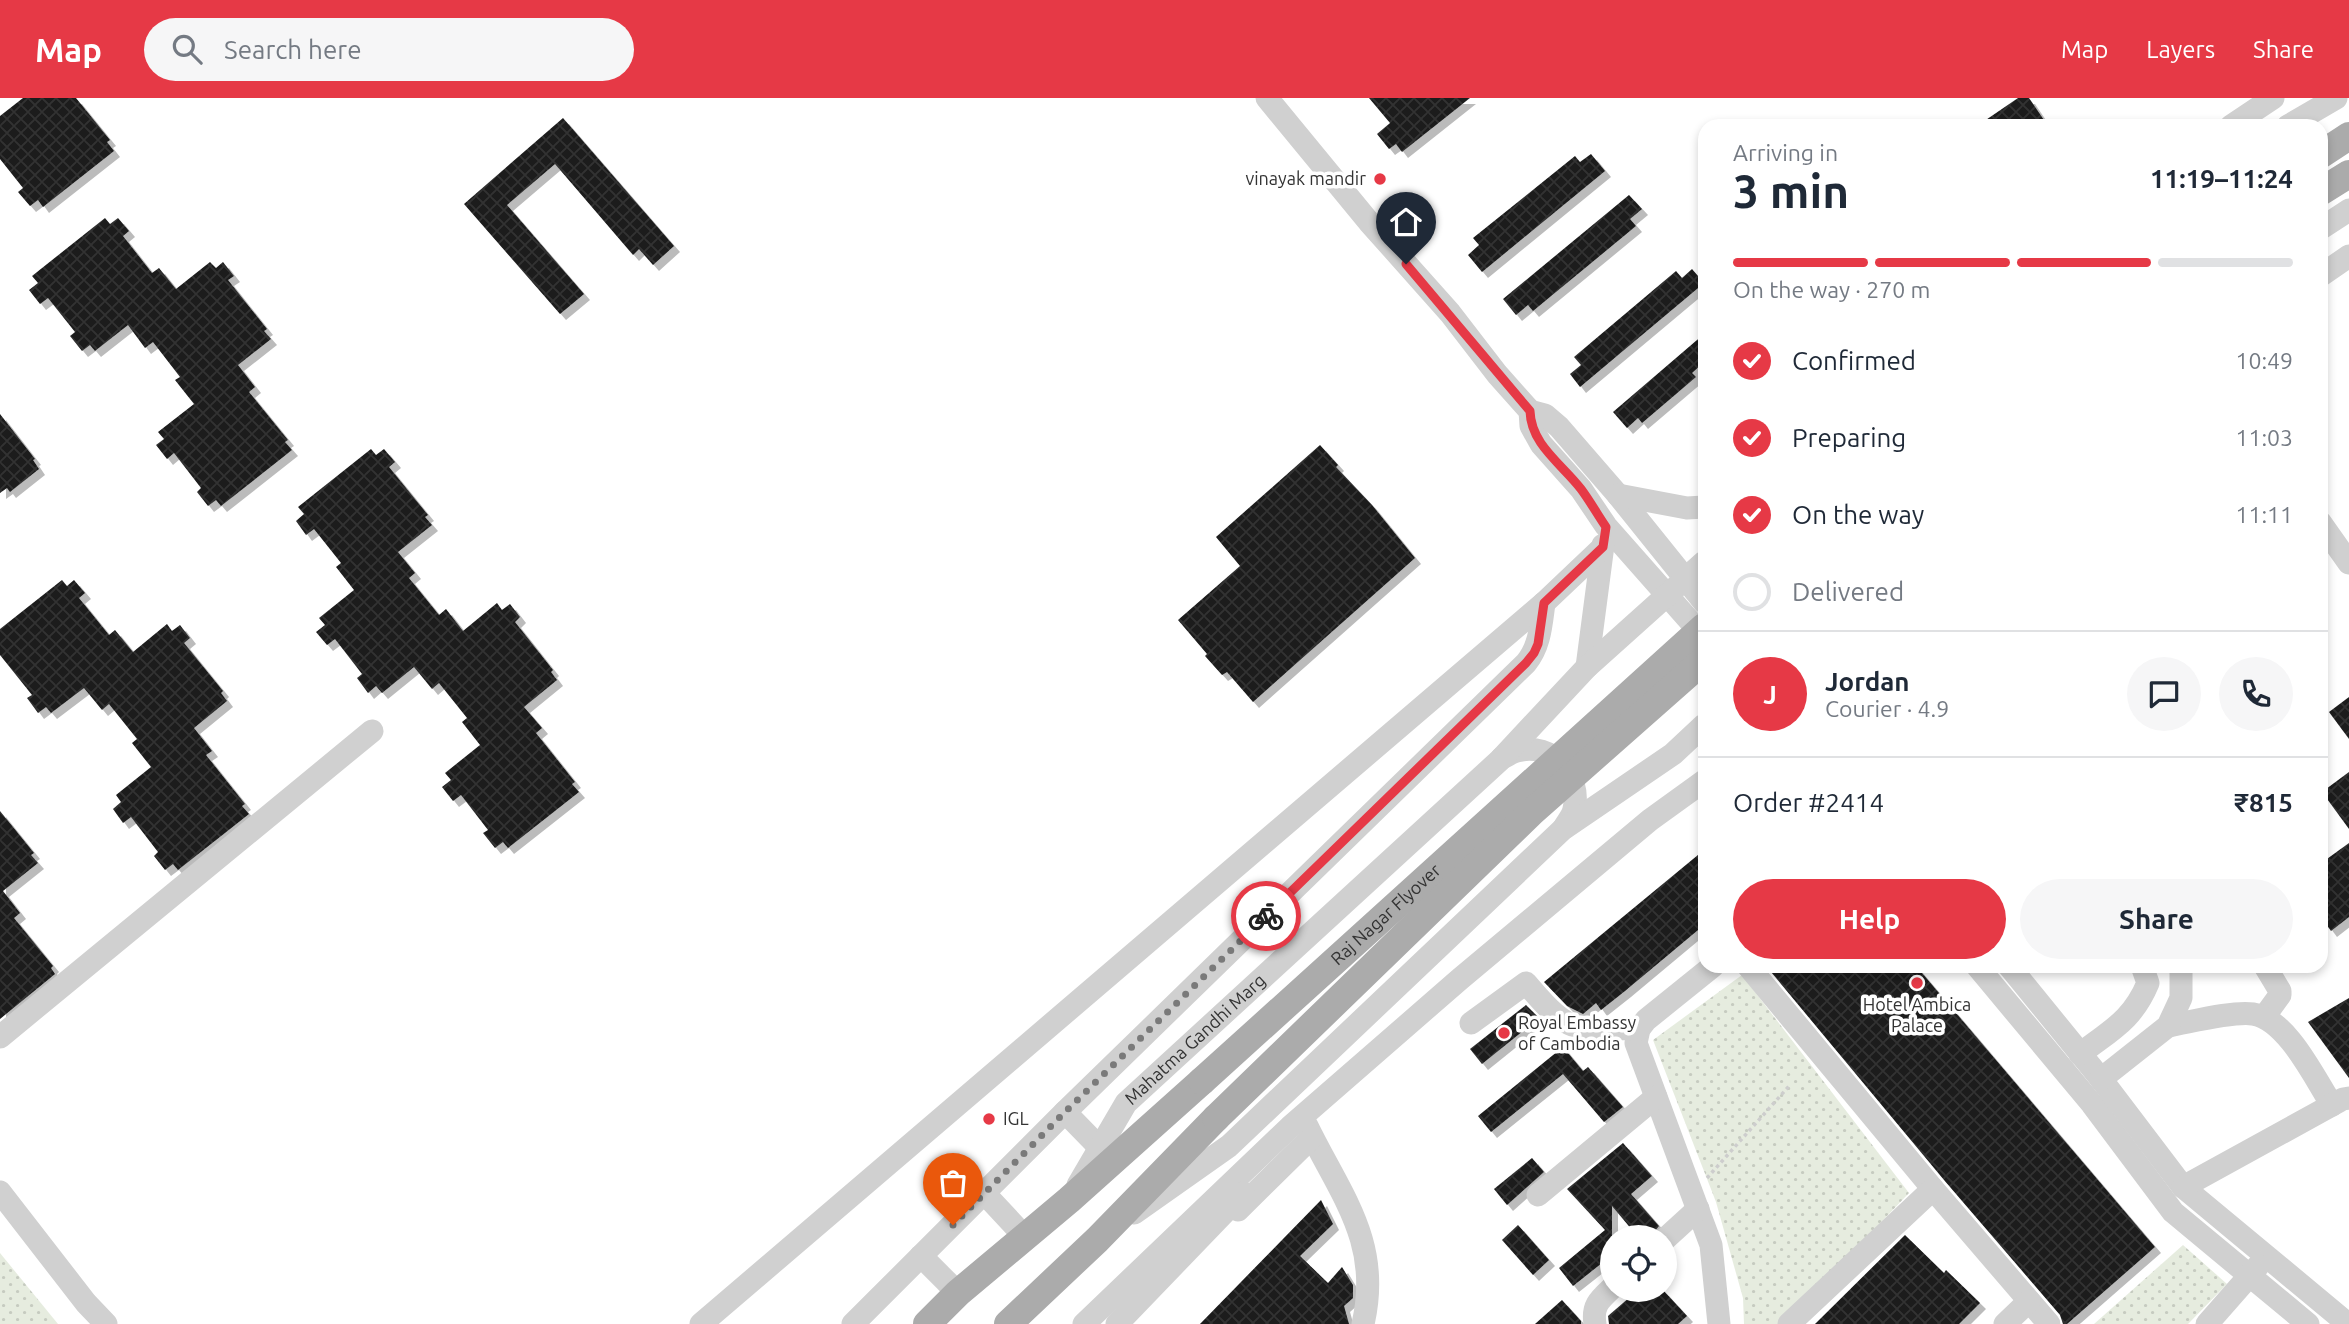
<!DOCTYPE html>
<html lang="en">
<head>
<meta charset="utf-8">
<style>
  :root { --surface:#fff; --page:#f6f6f7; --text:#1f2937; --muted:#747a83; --line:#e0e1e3; --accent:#e63946 }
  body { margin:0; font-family:Ubuntu,sans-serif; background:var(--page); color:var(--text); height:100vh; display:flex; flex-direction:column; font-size:26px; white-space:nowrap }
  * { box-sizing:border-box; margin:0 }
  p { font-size:23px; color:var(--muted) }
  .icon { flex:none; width:38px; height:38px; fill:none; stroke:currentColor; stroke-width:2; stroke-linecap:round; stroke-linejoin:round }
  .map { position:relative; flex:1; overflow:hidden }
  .sheet { position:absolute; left:1698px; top:21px; width:630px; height:854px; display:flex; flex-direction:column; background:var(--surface); border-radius:21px; box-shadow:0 4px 10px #0003 }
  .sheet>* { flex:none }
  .tools { position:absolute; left:1600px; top:1127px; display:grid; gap:14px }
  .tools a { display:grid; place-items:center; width:77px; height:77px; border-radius:50%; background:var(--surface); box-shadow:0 4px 10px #0003; font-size:35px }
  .pin { position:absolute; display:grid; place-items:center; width:60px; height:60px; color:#fff; margin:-72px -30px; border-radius:50% 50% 50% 0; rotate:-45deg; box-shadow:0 0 7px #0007 }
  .pin .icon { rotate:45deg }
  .courier { position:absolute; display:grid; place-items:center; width:70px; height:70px; margin:-35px; border:5px solid #e63946; border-radius:50%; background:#fff; color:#222; box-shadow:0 2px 9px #0007 }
  .summary em { font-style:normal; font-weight:700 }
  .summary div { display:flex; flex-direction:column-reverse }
  .summary { display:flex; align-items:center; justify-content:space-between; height:119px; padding:0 35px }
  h1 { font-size:46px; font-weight:700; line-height:52px }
  .bar { display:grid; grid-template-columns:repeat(4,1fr); gap:10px 7px; align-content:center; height:84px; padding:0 35px }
  .bar i { height:9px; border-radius:5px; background:var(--line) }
  .bar .active { background:var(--accent) }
  .bar p { grid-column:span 4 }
  .line { display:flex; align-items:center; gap:18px; padding:0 35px; border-top:2px solid var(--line) }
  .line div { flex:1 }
  .round { display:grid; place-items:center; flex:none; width:74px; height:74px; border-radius:37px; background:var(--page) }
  ol { padding:0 35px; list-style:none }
  li { display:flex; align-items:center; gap:21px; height:77px }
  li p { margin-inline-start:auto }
  li .icon { padding:7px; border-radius:50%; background:var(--accent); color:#fff; stroke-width:4 }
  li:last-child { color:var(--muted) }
  li i { width:38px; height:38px; border:4px solid var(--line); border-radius:50% }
  .cta { display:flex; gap:14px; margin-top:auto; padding:14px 35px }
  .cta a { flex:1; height:80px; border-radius:42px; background:var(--accent); color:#fff; font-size:28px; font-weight:700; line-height:80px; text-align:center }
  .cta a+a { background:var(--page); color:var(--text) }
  header { display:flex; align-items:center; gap:42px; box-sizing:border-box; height:98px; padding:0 35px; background:var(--accent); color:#fff }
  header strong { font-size:33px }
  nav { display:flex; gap:38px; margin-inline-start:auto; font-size:24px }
  .search { width:490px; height:63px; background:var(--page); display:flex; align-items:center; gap:18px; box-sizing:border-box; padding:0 24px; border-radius:38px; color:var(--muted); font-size:26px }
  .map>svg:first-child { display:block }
  .park { fill:url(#park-dots) }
  .building { fill:url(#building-cross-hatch); filter:url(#shadow) }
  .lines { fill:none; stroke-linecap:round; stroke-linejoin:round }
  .path { stroke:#cdcdcd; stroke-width:3.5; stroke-dasharray:3.5 3.5; stroke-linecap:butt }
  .minor { stroke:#d0d0d0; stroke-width:23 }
  .major { stroke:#ababab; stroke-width:28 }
  .major-bridge { stroke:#ababab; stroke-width:28 }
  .done { stroke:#7a7a7a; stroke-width:7; stroke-dasharray:0 12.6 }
  .route { stroke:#e63946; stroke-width:9 }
  .poi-dot { fill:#e63946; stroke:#fff; stroke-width:2.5 }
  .labels { text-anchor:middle; stroke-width:7; stroke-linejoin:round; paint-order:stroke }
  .poi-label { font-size:18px; fill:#333; stroke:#fff; text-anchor:start }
  .street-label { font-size:18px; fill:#333; stroke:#fff }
</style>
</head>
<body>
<header>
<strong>Map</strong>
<div class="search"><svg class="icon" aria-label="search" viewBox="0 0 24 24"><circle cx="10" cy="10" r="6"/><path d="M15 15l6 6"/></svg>Search here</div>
<nav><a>Map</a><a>Layers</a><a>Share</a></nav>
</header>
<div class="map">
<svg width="2349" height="1226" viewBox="0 0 2349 1226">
  <defs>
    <pattern id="park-dots" width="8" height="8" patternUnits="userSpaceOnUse" patternTransform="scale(1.75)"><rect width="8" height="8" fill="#e6ecdf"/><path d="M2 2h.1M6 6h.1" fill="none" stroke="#c6cbc0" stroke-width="1.8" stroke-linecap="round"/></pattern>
    <pattern id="building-cross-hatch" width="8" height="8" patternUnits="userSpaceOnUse" patternTransform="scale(1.75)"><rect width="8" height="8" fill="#1a1a1a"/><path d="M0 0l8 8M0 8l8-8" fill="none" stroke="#333"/></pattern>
    <filter id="shadow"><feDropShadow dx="6" dy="6" stdDeviation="0" flood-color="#0004"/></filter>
  </defs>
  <rect width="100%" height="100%" fill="#fff"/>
  <g class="park">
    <path d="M1742,877L1909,1095L1784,1226H1744L1743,1200L1716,1104L1653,942Z"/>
    <path d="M2183,1147L2227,1186L2188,1226H2094Z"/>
    <path d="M0,1155L58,1226H0Z"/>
  </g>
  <g class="building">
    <path d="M23,0H76L110,42L107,44L114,53L43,109L38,102L30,108L18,94L23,90L0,61V18Z"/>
    <path d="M1369,0H1470L1402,54L1396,46L1389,51L1377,36L1390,25Z"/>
    <path d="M2018,0H2029L2048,28H1977Z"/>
    <path d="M563,20L674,148L653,167L639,151L633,157L555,66L507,107L584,196L560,216L464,106Z"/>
    <path d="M1591,56L1605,73L1482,174L1468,157L1479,147L1473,140L1575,58L1580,64Z"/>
    <path d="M1629,97L1642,111L1630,121L1636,128L1533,213L1528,207L1516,217L1503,201Z"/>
    <path d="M105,120L110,126L118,120L129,133L123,138L152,175L159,170L176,191L210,164L216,170L223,164L234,178L228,182L267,231L264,233L271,241L238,267L255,289L249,294L288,342L285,344L292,352L221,408L216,402L208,408L197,394L201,390L174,355L167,361L156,347L164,341L158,334L194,306L175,282L180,279L153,244L145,250L128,227L95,253L90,247L82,253L70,238L75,234L48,200L40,206L29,192L38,185L32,178Z"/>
    <path d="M1692,171L1704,185L1580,289L1570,276L1581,267L1574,259L1676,173L1682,180Z"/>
    <path d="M1704,236V264L1692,275L1696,279L1642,325L1638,320L1627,330L1613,314Z"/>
    <path d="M0,316L35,361L33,362L39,371L10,394L7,390L0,395Z"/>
    <path d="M1320,347L1338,367L1336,369L1372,407L1415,460L1253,604L1227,574L1222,577L1205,558L1207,556L1178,522L1240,468L1216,439Z"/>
    <path d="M371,351L376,357L384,351L395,364L389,369L428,417L425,419L432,427L398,454L415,475L409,480L439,517L446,511L463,533L497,505L502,512L510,506L520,519L515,524L553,572L551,574L557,582L524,609L542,630L536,635L575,684L572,686L579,694L508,750L503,744L495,750L483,735L488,732L461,697L453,703L442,689L451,682L445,675L480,647L462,624L467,620L439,585L432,591L414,569L382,595L376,588L368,595L357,580L362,576L335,541L327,547L316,534L325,527L319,520L354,492L336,469L341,465L314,431L306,437L296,423L304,416L298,409Z"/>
    <path d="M62,482L67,488L74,482L85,495L79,500L109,537L115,532L133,554L167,526L172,533L180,527L190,540L184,545L223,593L221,595L227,603L194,630L212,653L206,657L245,706L242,708L249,716L178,772L173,766L165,772L154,758L158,754L131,719L123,725L113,711L121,704L116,697L151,669L132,645L137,641L109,606L102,612L84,590L51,615L46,609L38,615L27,600L32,597L0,557V531Z"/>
    <path d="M2349,599V641L2329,614Z"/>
    <path d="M2349,674V731L2322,694Z"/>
    <path d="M0,713L34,755L31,757L38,765L3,793L20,815L14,820L53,868L51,870L55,876L0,921Z"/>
    <path d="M2349,745V819L2331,833L2320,818V766Z"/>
    <path d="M1704,752V827L1625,893L1601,912L1596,905L1583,916L1567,908L1544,884Z"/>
    <path d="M1766,868H1916L2155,1149L2067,1226H2063L2060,1217L1944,1082Z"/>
    <path d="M2349,900V980L2308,924Z"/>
    <path d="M1526,907L1539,920L1482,966L1470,951Z"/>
    <path d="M1563,949L1583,973L1588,969L1623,1009L1604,1024L1563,976L1491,1034L1478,1018Z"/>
    <path d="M1623,1045L1652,1078L1631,1096L1659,1128L1650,1139H1638L1612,1108V1157L1573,1188L1559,1170L1605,1132L1567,1091Z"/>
    <path d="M1532,1060L1544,1074L1507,1107L1494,1091Z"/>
    <path d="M1321,1102L1333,1126L1300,1158L1328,1185L1342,1169L1353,1187V1200L1344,1208L1349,1226H1200Z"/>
    <path d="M1518,1127L1549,1162L1533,1177L1502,1142Z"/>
    <path d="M1905,1137L1944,1175L1946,1172L1980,1205L1959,1226H1815Z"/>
    <path d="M1638,1192H1663L1687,1218L1678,1226H1609L1608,1218Z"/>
    <path d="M1562,1202L1581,1223V1226H1535Z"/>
  </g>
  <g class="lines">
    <path class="path" d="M1707,1080L1790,987"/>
    <g class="minor">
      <path d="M1267,0L1369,124L1450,215L1497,276L1530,313L1531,328L1541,346L1581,391L1606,428L1704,539"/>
      <path d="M2231,28L2273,0"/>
      <path d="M2288,28L2336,0"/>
      <path d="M2320,131L2349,112"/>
      <path d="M2320,178L2349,158"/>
      <path d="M1530,313L1545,317L1559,329L1618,397L1704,504"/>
      <path d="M1618,397L1687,410L1704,409"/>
      <path d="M2320,424L2349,465"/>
      <path d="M1587,569L1603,447"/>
      <path d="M1502,660C1507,658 1512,654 1517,653C1552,643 1582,678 1574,711C1573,718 1567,724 1564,730"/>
      <path d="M1713,868L1646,922L1639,931L1636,945L1711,1147L1719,1226"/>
      <path d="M1748,868L1933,1091L2049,1226"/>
      <path d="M1977,868L2092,1006L2173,1114L2308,1226"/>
      <path d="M2009,868L2101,981L2183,1089L2348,1226"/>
      <path d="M2264,919L2280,897V893L2265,868"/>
      <path d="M1471,925L1526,885C1540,901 1560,927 1582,930C1600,932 1620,930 1639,931"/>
      <path d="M2168,928C2191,924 2232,913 2253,916C2287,921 2315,981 2332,1007"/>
      <path d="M0,939L372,633"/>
      <path d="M2080,956C2111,932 2132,923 2148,885L2142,868"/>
      <path d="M2101,981L2168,928L2181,900V868"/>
      <path d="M1065,1014L1100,1050"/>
      <path d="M1307,1028C1341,1098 1382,1144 1363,1226"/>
      <path id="s1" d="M1078,1087L1126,1005L1500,662L1587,569L1704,464"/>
      <path d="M2183,1089L2343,1001L2349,1000"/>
      <path d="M0,1094L86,1205L106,1226"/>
      <path d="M985,1096L1025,1139"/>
      <path d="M1538,1097L1656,999"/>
      <path d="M1238,1112L1312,1039"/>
      <path d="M1134,1115L1229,1048L1563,731L1673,656L1704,627"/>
      <path d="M1664,1142L1698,1111"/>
      <path d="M921,1158L958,1195"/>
      <path d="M701,1226L1544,505L1603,449"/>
      <path d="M853,1226L1065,1014L1526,565C1540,548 1541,527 1544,505"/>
      <path d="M1084,1226L1290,1029L1460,881L1650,722L1704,683"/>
      <path d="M1117,1226L1243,1095"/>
      <path d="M1595,1226C1592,1208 1599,1202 1612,1190"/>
      <path d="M1789,1226L1933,1091"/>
      <path d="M2005,1226L2029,1203"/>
      <path d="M2207,1226L2258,1168"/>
    </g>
    <g class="major">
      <path d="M2320,57L2349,38"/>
      <path d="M2320,94L2349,76"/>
      <path d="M927,1226L958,1195L1069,1102L1202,983"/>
      <path d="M1008,1226L1097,1142L1216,1020"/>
    </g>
    <g class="major-bridge">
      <path id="s2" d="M1202,983L1704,529"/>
      <path d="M1216,1020L1533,713L1704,562"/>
    </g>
  </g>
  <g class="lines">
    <path class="done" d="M953,1127L1065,1014L1266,818"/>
    <path class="route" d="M1266,818L1526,565L1534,555L1538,546L1544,505L1603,449L1606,429C1597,416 1590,403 1581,391C1562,366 1531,347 1530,313L1406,166"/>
  </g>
  <g class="poi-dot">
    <circle cx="1380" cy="81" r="7"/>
    <circle cx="1917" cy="885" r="7"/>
    <circle cx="1504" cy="935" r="7"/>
    <circle cx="989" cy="1021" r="7"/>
  </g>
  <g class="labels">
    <g class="poi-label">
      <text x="1366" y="87" text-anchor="end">vinayak mandir</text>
      <text x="1917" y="913" text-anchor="middle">Hotel Ambica<tspan x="1917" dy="21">Palace</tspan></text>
      <text x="1518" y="931">Royal Embassy<tspan x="1518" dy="21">of Cambodia</tspan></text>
      <text x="1003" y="1027">IGL</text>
    </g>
    <g class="street-label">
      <text dy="6" stroke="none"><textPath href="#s2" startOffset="248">Raj Nagar Flyover</textPath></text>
      <text dy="6" stroke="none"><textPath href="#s1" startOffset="189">Mahatma Gandhi Marg</textPath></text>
    </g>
  </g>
</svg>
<div class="tools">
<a><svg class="icon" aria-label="locate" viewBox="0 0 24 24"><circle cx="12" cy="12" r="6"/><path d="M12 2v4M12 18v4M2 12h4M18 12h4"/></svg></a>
</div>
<div class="pin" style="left:953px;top:1127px;background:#ea580c"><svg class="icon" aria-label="bag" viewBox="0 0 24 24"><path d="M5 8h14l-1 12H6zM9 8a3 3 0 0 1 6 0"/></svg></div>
<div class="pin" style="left:1406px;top:166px;background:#1f2937"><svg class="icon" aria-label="home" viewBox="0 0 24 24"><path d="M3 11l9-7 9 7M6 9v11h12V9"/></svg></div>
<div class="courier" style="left:1266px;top:818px"><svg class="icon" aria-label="bike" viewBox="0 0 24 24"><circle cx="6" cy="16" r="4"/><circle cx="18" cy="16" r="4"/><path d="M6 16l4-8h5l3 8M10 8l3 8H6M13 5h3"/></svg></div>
<section class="sheet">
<div class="summary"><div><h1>3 min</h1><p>Arriving in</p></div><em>11:19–11:24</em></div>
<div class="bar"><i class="active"></i><i class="active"></i><i class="active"></i><i></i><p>On the way · 270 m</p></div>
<ol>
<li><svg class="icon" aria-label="check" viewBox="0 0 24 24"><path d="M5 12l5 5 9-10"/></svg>Confirmed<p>10:49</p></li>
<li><svg class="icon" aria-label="check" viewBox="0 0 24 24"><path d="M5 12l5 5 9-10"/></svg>Preparing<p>11:03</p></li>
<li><svg class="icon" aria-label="check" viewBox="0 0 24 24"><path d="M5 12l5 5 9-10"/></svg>On the way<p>11:11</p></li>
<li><i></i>Delivered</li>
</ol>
<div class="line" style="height:126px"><b class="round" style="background:var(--accent);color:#fff">J</b><div><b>Jordan</b><p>Courier · 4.9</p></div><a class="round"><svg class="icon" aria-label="chat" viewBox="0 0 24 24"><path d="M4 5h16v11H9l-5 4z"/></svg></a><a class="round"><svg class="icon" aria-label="phone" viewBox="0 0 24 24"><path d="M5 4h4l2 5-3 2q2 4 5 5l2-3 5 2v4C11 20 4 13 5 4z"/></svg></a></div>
<div class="line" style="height:91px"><div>Order #2414</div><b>₹815</b></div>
<div class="cta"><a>Help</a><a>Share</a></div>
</section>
</div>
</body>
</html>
